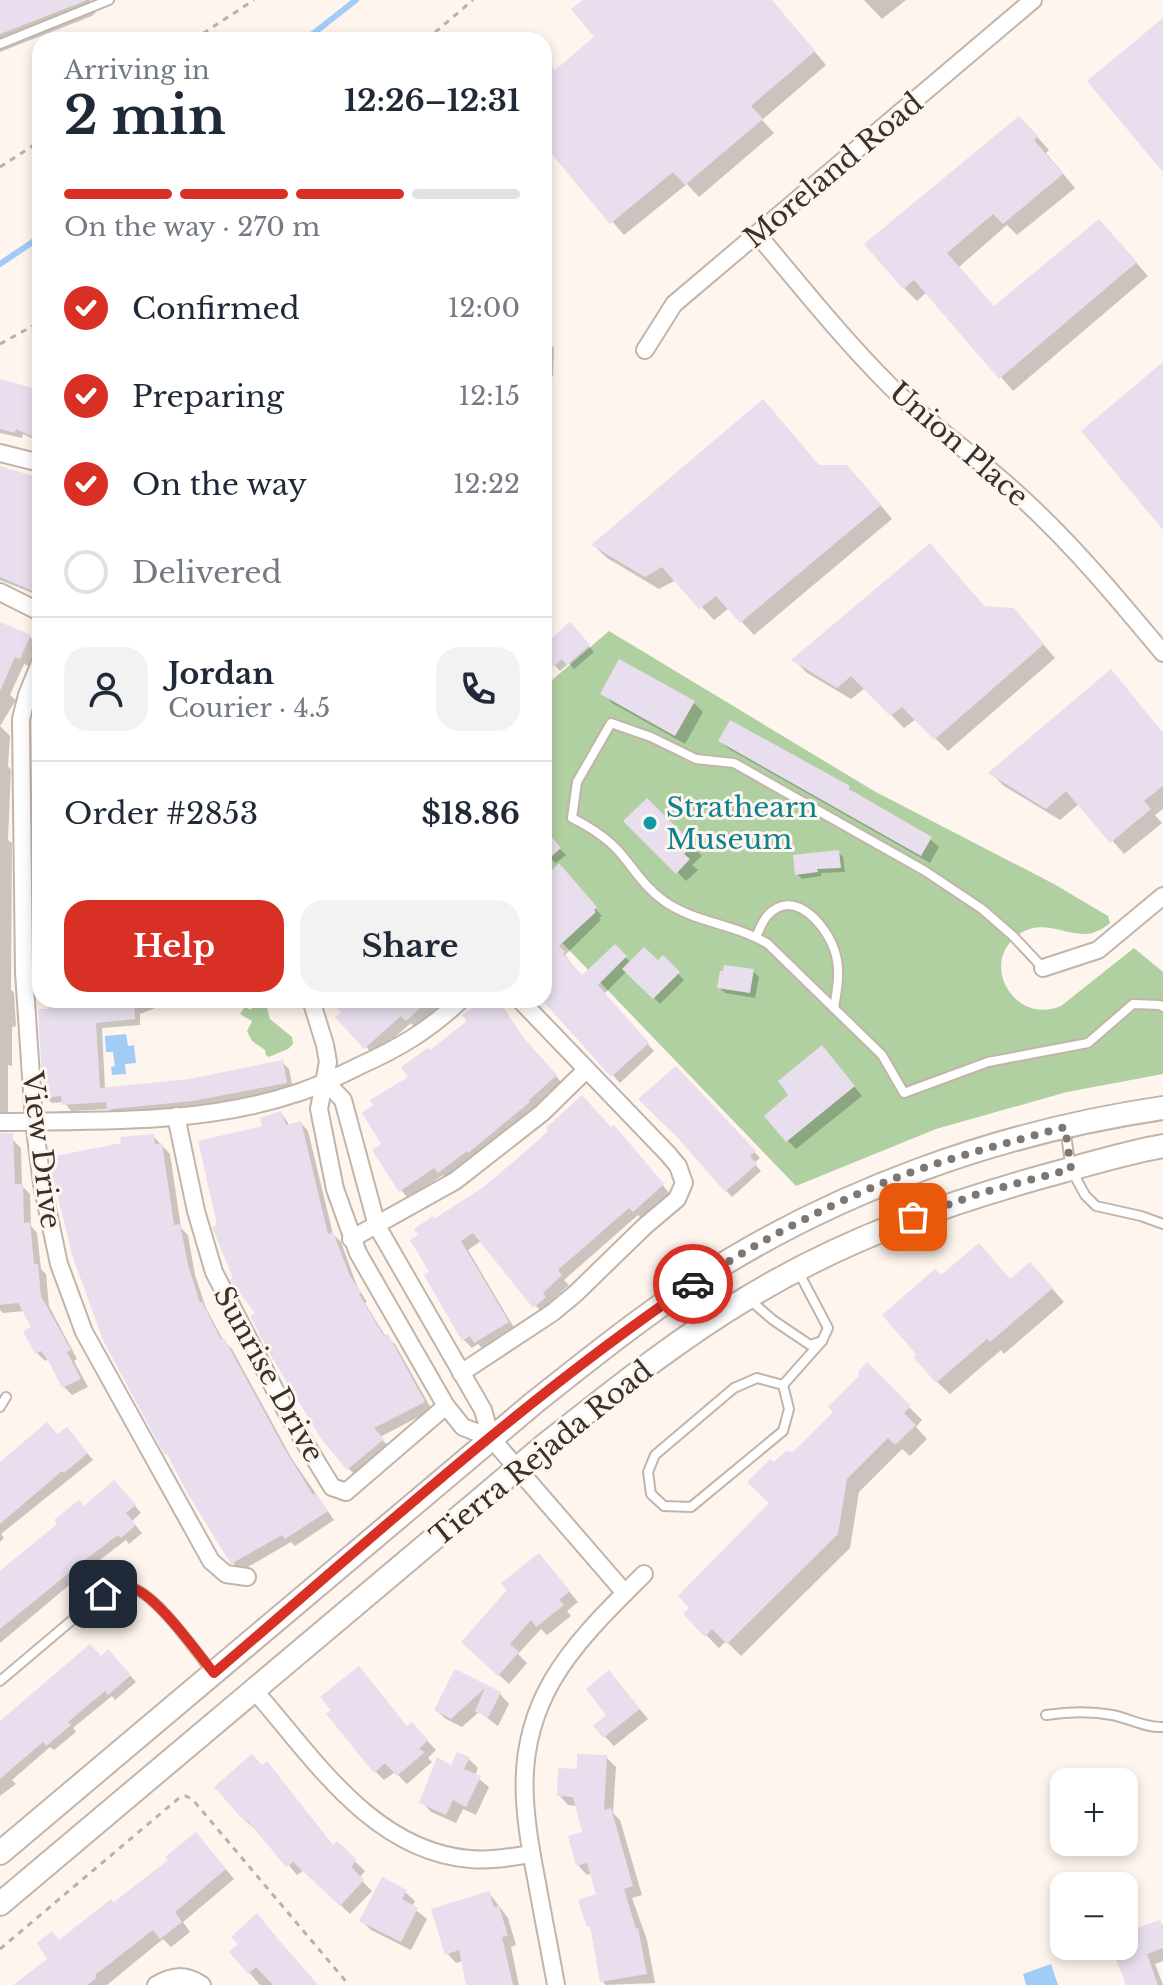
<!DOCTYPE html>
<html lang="en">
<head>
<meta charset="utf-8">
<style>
  :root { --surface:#fff; --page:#f2f2f3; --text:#1f2937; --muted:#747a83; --line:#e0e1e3; --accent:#d93025 }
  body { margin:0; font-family:"Libre Baskerville",serif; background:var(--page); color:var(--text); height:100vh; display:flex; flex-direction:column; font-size:30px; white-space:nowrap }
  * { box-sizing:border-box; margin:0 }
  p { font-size:26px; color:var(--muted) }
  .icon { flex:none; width:44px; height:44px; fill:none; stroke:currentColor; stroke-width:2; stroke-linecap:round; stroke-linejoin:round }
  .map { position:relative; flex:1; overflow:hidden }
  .panel { position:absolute; left:32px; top:32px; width:520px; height:976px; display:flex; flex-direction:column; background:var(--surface); border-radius:24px; box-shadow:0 4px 12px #0003 }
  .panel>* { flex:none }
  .controls { position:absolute; left:1050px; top:1768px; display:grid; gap:16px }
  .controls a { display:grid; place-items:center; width:88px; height:88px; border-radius:16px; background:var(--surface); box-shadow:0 4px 12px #0003; font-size:40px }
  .pin { position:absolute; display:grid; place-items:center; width:68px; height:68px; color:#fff; margin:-34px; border-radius:16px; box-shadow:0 4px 12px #0006 }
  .courier { position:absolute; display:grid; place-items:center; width:80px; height:80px; margin:-40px; border:6px solid #d93025; border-radius:50%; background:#fff; color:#222; box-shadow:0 2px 10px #0007 }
  .overview em { font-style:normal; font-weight:800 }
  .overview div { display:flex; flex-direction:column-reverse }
  .overview { display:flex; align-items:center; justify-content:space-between; height:136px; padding:0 32px }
  h1 { font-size:52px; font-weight:800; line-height:60px }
  .bar { display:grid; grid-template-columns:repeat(4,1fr); gap:12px 8px; align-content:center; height:96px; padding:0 32px }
  .bar i { height:10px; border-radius:6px; background:var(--line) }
  .bar .selected { background:var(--accent) }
  .bar p { grid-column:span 4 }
  .line { display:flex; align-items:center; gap:20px; padding:0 32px; border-top:2px solid var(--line) }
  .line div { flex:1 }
  .round { display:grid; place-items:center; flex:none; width:84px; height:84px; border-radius:24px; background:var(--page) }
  ol { padding:0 32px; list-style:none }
  li { display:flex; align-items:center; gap:24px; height:88px }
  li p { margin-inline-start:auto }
  li .icon { padding:8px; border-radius:50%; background:var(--accent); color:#fff; stroke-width:4 }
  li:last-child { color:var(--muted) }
  li i { width:44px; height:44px; border:4px solid var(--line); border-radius:50% }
  .primary-button { display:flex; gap:16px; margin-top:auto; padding:16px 32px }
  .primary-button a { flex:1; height:92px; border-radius:24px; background:var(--accent); color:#fff; font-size:32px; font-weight:800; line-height:92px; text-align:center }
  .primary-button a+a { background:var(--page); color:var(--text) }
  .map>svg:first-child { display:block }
  .green { fill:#b0d0a2 }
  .water { fill:#a1ccf6 }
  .shadow { fill:#0003 }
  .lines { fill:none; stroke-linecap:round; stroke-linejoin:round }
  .stream { stroke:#a1ccf6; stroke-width:6 }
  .building { fill:#e8deed }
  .service-casing { stroke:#c3b4a9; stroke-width:12 }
  .minor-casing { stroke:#c3b4a9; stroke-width:20 }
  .secondary-casing { stroke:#c3b4a9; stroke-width:26 }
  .path { stroke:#b9b1ab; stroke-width:3; stroke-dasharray:6 6; stroke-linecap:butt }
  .service { stroke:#fff; stroke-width:8 }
  .minor { stroke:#fff; stroke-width:16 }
  .secondary { stroke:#fff; stroke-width:22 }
  .done { stroke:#7d7671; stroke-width:8; stroke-dasharray:0 14.4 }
  .route { stroke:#d93025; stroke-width:10 }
  .culture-dot { fill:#0f9aa8; stroke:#fef5ee; stroke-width:3 }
  .labels { text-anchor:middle; stroke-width:6; stroke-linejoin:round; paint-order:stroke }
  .street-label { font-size:28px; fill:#38322d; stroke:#fef5ee }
  .culture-label { font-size:28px; fill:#0d838f; stroke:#fef5ee; text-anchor:start }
</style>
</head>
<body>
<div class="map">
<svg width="1163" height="1985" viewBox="0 0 1163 1985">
  <rect width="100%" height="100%" fill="#fef5ee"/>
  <g class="green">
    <path d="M609,631L874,791L1054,884L1108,916L1110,923C1079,951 1052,914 1021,933C977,960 1013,1026 1061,1006L1134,948L1163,972V1074L1067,1092L936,1129L796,1186L544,924V687Z"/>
    <path d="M265,1000L270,1019L292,1037L293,1044L288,1049L269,1057L266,1055L265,1050L252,1041L247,1031L252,1021L240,1014L245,1007L251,1010L252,1005Z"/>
  </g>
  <g class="water">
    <path d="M126,1034L128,1046L134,1045L136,1063L125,1064L126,1074L112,1075L111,1067L115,1066L113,1052H106L105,1036Z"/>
    <path d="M1051,1964L1058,1985H1026L1023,1974Z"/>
  </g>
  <g class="shadow">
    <path d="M0,0H90L96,12L92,16L0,52Z"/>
    <path d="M586,0H771L826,65L762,120L774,133L699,197L687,184L624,235L544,142V58L556,72L597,37Z"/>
    <path d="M864,0H906L882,19Z"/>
    <path d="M1032,131L1049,150L1046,153L1075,188L1017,235L1007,225L959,267L995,308L1112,235L1148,276L1013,391L927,292L917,301L904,288Z"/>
    <path d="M544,336L554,348L553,376L544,383Z"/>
    <path d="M0,381L39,392L40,389V442L23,434L22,438L0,433Z"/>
    <path d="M820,467L860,480L892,519L754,635L729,608L714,620L676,580L659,589L607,558L594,546Z"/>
    <path d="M0,468L40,481V596L0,580Z"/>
    <path d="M930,545L986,608L1014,610L1055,658L948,751L916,719L904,728L865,688L851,699L807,673L794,660Z"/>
    <path d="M544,609L551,615L544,632Z"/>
    <path d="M0,624L30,637L38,646L29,666L24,664L10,695L16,700L0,726L10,736L8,766L11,770L8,840L12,843L11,990L14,992L16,1026L12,1027V1066L8,1065V1112H0Z"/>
    <path d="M570,625L594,652L574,669L569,663L560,671L544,654V647Z"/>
    <path d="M1111,672L1163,733V809L1155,815L1162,823L1124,854L1080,803L1060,820L1004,786L991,773Z"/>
    <path d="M603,693L694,703L703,712L685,744L612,703Z"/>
    <path d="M720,741L849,788L857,796L930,839L939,847L930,863L729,749Z"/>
    <path d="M40,799V863L36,858V845H40L37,800Z"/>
    <path d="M647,801L702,856L692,865L698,870L686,881L626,821Z"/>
    <path d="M544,833L566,855L556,863L579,887L577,889L602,916L599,918L601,920L565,955L582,978L615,947L631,963H658L663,958L684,980L660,1004L627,971L604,994L654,1051L620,1083L544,999V881L559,866L550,858L544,850Z"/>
    <path d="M838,852L843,857L845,872L821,873V876L802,879L797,874Z"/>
    <path d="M753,971L759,977L755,998L725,993L719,987Z"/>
    <path d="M75,1000H176L140,1014V1025L102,1028L105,1089L189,1081L282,1062L289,1069L293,1089L201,1107L115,1115L109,1109L71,1111L64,1102L52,1103L45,1097L58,1010Z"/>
    <path d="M333,1000H445L415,1028L411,1023L373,1056Z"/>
    <path d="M486,1000H497L500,1003L528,1045L563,1084L447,1179L443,1175L408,1198L401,1190L384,1144L410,1077L430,1052L469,1021Z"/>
    <path d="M831,1057L862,1096L796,1149L787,1140Z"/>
    <path d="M676,1068L760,1158L754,1163L761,1171L732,1197L679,1137Z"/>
    <path d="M281,1113L290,1126L301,1123L308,1131L333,1234L341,1242L357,1286L367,1302L365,1303L386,1337L395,1344L432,1410L380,1437L390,1448L356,1476L348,1468L258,1314L235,1279L219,1226L264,1127Z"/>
    <path d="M612,1129L621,1136L670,1194L642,1219L638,1215L564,1280L569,1285L550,1302L553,1306L543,1314L481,1241L468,1250L516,1331L484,1350L478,1344L472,1348L464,1340L427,1275L432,1272L435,1221Z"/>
    <path d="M153,1136L170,1154L181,1228L188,1235L195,1275L206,1308L223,1340L232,1349L292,1459L334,1520L295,1546L291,1542L241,1571L232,1562Z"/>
    <path d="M0,1140H13L21,1148L22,1186L30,1194L31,1226L37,1233L41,1269L46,1274L49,1306L77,1359L74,1361L88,1387L72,1395L64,1387L48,1359L45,1361L37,1353L33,1328L24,1311L3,1313L0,1310Z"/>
    <path d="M941,1278L1011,1281L1043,1278L1064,1302L1004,1354L1001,1350L950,1394L937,1382Z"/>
    <path d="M867,1365L922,1420L916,1427L927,1439L910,1456L902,1449L859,1492L850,1548L741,1656L726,1641L719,1648L685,1614L772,1503L774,1465L794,1454L836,1412Z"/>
    <path d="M72,1435L93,1460L1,1534L4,1538L0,1542V1467L58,1436Z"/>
    <path d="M121,1490L141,1513L132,1521L142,1533L129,1544L126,1540L92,1566L0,1643V1574L85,1508Z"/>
    <path d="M539,1555L578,1602L567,1611L571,1616L547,1635L541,1629L518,1654L527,1663L509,1684L473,1651Z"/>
    <path d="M101,1658H114L136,1682L115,1700L112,1696L73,1728L76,1732L54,1750L50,1747L12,1780L16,1784L0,1796V1723Z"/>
    <path d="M455,1672L500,1694L509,1704L498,1726L479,1712L462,1727L446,1719L436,1710Z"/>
    <path d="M618,1683L648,1719L614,1746L596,1727L608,1715Z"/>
    <path d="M408,1728L421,1734L436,1750L428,1758L432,1762L407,1784L395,1772L384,1780L375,1771Z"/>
    <path d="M606,1757L616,1767L613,1813L620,1820L642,1895L632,1898L647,1940L655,1983L606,1985L602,1981L593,1930L589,1925L599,1895L592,1873L587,1875L578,1865L585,1834L578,1806L568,1805L559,1795L578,1771Z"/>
    <path d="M469,1759L478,1768L475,1776L489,1787L476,1815L463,1809L456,1823L431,1812L422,1802L451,1768Z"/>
    <path d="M263,1767L276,1773L334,1847L337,1844L365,1871L359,1878L372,1891L350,1914L304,1870L297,1875L258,1829L257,1831L247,1822Z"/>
    <path d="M205,1844L234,1879L183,1922L190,1932L171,1947L163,1939L107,1985H16L50,1959L60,1942Z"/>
    <path d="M405,1892L415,1901L412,1907L427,1919L411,1950L371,1930L362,1921Z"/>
    <path d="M489,1893L508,1918L516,1945L511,1947L519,1985H468L463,1961L456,1963L447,1953Z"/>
    <path d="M1159,1922L1163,1926V1961L1155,1964L1163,1985H1128L1113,1946H1124V1938Z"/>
    <path d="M266,1926L318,1985H260L232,1952Z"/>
  </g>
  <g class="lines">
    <g class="stream">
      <path d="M305,40L356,0"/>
      <path d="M0,264L40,237"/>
    </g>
  </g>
  <g class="building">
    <path d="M0,0H85V1L0,34Z"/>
    <path d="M583,0H772L815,51L751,106L763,119L685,185L673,172L610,224L544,145V58L555,70L594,37L571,9Z"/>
    <path d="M1163,18V172L1087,81Z"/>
    <path d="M1019,116L1038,136L1034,140L1063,174L1003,224L993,214L947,253L994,306L1099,219L1137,262L999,379L914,280L903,289L864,244Z"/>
    <path d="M1163,362V530L1081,431Z"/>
    <path d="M0,379L40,390V440L16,429L15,433L0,429Z"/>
    <path d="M763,399L819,465H847L881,505L740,623L716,596L699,609L662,567L645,577L591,545Z"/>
    <path d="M0,466L40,478V518L33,537L40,540V594L0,577Z"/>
    <path d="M930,543L984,606L1014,608L1044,644L934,740L902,707L890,716L851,676L837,688L791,660Z"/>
    <path d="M0,622L31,635L20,659L15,657L0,691Z"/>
    <path d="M570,622L590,645L567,665L562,659L553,667L544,657V645Z"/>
    <path d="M619,659L695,701L675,736L600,694Z"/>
    <path d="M1111,669L1163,733V786L1144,801L1151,809L1110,843L1066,791L1046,809L988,773Z"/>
    <path d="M730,720L850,786L849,789L932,837L921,856L718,741Z"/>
    <path d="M647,798L694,845L684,854L690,859L676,874L623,821Z"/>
    <path d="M544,828L561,848L544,863Z"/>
    <path d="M839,850L841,868L817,869L818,872L795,875L793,855Z"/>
    <path d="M559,863L597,907L594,910L596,912L559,946L565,952L563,954L582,975L615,944L627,956L598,985L649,1043L611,1077L544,1002V878Z"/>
    <path d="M644,947L658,960L663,955L680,972L653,999L622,969Z"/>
    <path d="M724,965L754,969L750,993L717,988L720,971H723Z"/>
    <path d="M47,1000H134L135,1019L96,1023L100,1088L189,1079L283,1060L287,1083L193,1101L112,1109L107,1110L106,1102L62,1105L61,1096L43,1098L38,1009H48Z"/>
    <path d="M331,1000H375L381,1007L387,1000H429L406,1021L401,1016L364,1049L335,1017L341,1012Z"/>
    <path d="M483,1000H498L521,1035L557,1075L529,1100L530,1102L468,1153L467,1151L438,1173L434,1168L399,1192L372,1150L381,1144L362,1113L373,1105L370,1100L408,1077L401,1067L428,1048L430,1050L467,1021L462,1015Z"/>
    <path d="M822,1045L855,1086L786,1142L764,1116L788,1095L778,1081Z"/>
    <path d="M676,1066L756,1151L750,1156L757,1164L725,1192L678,1138L638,1099Z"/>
    <path d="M582,1095L611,1127L614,1125L664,1184L633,1212L629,1208L558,1270L562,1275L543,1293L546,1297L533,1308L473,1233L461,1241L509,1322L474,1343L470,1336L462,1341L424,1275L429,1272L410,1240L418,1235L414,1229L433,1216L434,1219L482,1188L517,1159L548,1131L546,1128Z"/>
    <path d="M281,1111L286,1125L301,1121L328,1234L333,1232L350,1276L361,1293L359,1294L384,1336L388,1334L425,1402L374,1428L384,1439L347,1470L320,1437L271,1356L250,1316L255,1313L230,1280L233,1278L212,1227L217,1225L198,1141L262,1126L260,1118Z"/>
    <path d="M0,1133H13L15,1184H23L24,1223L30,1222L34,1264H38L41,1296L71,1350L67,1352L81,1379L62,1388L49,1362L41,1351L35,1354L23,1331L31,1327L18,1303L0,1305Z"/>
    <path d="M154,1134L155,1144L162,1143L174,1225L180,1224L188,1265L200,1303L202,1302L221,1340L224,1338L284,1448L313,1495L316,1493L328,1511L285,1539L282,1535L231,1564L189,1496L167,1454L165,1455L159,1445L103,1340L72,1255L52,1173L50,1157L121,1143L120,1137Z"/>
    <path d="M979,1243L1010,1279L1030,1262L1053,1288L990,1342L987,1339L936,1383L913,1357L916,1354L882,1315L935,1269L941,1275Z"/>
    <path d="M867,1362L911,1406L904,1413L916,1425L895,1445L888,1438L847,1479L838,1534L727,1644L712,1629L705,1637L683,1614L689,1608L678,1596L769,1503L747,1482L770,1459L774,1462L786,1451L793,1452L833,1412L828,1407L858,1377L859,1371Z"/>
    <path d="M47,1422L57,1434L67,1427L88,1453L64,1473L62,1471L0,1524V1462Z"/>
    <path d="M114,1480L136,1505L126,1513L136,1525L121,1538L118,1535L85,1560L0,1629V1571L57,1524L54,1520L79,1500L84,1506Z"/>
    <path d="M539,1553L570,1591L559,1600L564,1605L536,1627L531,1620L510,1644L519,1652L498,1676L461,1642L507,1590L501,1583Z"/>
    <path d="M90,1644L101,1656L108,1649L131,1675L108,1695L105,1691L68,1722L71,1725L46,1746L43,1742L0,1779V1721Z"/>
    <path d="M359,1666L407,1726L412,1722L428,1740L419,1749L425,1752L397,1776L385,1763L374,1773L326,1714L331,1710L320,1697Z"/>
    <path d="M455,1669L501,1692L488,1718L475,1711L485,1688L451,1719L434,1710Z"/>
    <path d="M609,1670L640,1709L603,1738L593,1726L606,1715L586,1689Z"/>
    <path d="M457,1752L470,1757L464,1769L481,1776L466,1807L453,1800L446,1815L419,1803L437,1757L451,1765Z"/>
    <path d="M252,1754L262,1765L267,1761L332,1845L337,1841L357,1860L351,1867L364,1880L340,1906L293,1862L286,1867L248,1821L246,1823L214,1787Z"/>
    <path d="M577,1754L607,1755L604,1810L611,1808L633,1886L624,1889L636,1929L638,1928L647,1974L600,1982L590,1925L587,1927L578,1900L596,1894L587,1863L576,1866L568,1836L582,1832L573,1797L557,1796L558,1768L577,1769Z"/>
    <path d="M196,1832L226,1869L175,1912L182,1922L160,1939L153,1930L95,1975L97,1977L88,1985H13L47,1959L37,1943L52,1931L59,1940L111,1899L114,1902L168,1860L165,1857Z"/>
    <path d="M382,1877L407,1890L402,1899L418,1908L401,1942L359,1921Z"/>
    <path d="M489,1891L494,1907L499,1906L508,1936L502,1937L513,1985H466L459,1950L445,1955L431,1909Z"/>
    <path d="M257,1913L282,1944L318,1985H273L256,1967L248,1974L229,1952L238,1944L231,1937Z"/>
    <path d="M1160,1920L1163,1929V1948L1147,1954L1158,1985H1126L1111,1946H1124V1936L1135,1932L1134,1929Z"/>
  </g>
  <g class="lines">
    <defs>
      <g id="service">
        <path d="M0,44L109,0"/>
        <path d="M756,937C759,930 763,920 768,915C795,886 828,928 835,952C841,970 837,990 834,1008"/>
        <path d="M1043,968L1013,936L982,909L925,871L734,763L696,759L651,737L611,723L577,782L572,818C590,827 609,839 622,855C636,872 646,888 664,901C695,923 736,924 768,944L882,1055L904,1093L988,1062L1088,1043L1133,1004L1160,1005L1163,1007"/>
        <path d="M1065,1128L1071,1169L1085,1195L1096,1206L1141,1216L1163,1224"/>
        <path d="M751,1301L773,1320L810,1345L822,1341L828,1328L798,1271"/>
        <path d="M783,1385L789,1409L783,1431L691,1507L664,1506L651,1494L648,1472L655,1455L734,1388L757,1378L783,1385L822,1341"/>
        <path d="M0,1407L6,1397"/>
        <path d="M0,1681L103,1594C111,1591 119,1587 128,1587C153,1589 197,1653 213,1673"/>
        <path d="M1046,1715C1067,1712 1090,1711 1112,1715C1129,1718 1145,1728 1163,1727"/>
      </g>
      <g id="minor">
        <path d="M757,234C800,285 842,338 889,385C931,427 981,459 1024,500C1075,547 1118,599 1163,653"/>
        <path d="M645,350L674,304L1033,0"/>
        <path d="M0,453L40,463"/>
        <path d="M0,592L40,612"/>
        <path d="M40,663L27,695L21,719L24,972L34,1121L42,1184L59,1264L84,1332L211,1561L226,1574L247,1577"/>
        <path d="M1043,968L1098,950L1163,896"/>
        <path d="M24,972H40"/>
        <path d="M311,1000L325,1045L328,1062L319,1109L335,1189L358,1253L446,1406L463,1427L491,1438"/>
        <path d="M326,1082L343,1100L377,1226L483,1410L491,1438L625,1593"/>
        <path d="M176,1116L196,1211L214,1272L288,1415L332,1487L346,1492L446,1406"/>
        <path d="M0,1122C99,1120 202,1125 297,1093C319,1086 339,1076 359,1066C399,1048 428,1031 461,1000"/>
        <path d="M351,1239L455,1181L542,1113L586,1070"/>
        <path d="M461,1373L552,1313L575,1294L645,1226L677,1199L684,1183L678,1166L668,1154L520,1000"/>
        <path d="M254,1690C313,1757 372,1851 470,1859C491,1861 511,1857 531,1854"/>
        <path d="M156,1985C172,1975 185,1974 202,1985"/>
        <path d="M556,1985C550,1951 543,1917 537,1883C523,1810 513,1749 552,1681C575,1641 612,1606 644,1574"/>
      </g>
      <g id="secondary">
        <path d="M0,1853L535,1402C588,1360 639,1319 695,1282C834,1191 999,1132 1163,1108"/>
        <path d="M0,1904L545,1445C610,1394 675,1341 747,1298C845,1238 952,1201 1063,1171C1096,1162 1129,1152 1163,1146"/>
      </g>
    </defs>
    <use href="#service" class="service-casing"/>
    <use href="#minor" class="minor-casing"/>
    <use href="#secondary" class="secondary-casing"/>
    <g class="path">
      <path d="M193,40L254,0"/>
      <path d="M426,40L473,0"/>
      <path d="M0,167L40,141"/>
      <path d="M0,344L40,322"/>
      <path d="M0,1949L179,1798L186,1796L193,1800L349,1985"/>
    </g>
    <use href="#service" class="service"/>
    <use href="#minor" class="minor"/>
    <use href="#secondary" class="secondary"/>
  </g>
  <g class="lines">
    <path class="done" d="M693,1284C752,1245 818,1210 883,1183C942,1159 1004,1144 1065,1127L1071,1169L981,1193L913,1217"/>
    <path class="route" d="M103,1594C111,1591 119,1587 128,1587C153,1589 197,1653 214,1673C370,1540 523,1399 693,1284"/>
  </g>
  <circle class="culture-dot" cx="650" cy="823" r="8"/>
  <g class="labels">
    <g class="street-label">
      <text transform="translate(833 170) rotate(-40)" y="10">Moreland Road</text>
      <text transform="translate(959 444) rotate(41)" y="10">Union Place</text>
      <text transform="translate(42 1150) rotate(83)" y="10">View Drive</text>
      <text transform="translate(269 1374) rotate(61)" y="10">Sunrise Drive</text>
      <text transform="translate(541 1453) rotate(-39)" y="10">Tierra Rejada Road</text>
    </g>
    <g class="culture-label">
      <text x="666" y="817">Strathearn<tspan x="666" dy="32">Museum</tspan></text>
    </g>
  </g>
</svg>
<div class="controls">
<a>+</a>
<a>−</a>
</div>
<div class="pin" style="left:913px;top:1217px;background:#ea580c"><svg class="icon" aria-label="bag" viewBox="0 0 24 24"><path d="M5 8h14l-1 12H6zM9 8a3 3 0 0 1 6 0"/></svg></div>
<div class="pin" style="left:103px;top:1594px;background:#1f2937"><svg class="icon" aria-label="home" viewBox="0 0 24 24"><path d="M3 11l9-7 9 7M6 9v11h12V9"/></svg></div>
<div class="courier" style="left:693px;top:1284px"><svg class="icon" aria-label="car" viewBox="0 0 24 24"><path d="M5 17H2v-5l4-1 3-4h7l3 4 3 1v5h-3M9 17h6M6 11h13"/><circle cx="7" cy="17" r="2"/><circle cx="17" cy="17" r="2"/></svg></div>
<section class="panel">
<div class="overview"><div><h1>2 min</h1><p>Arriving in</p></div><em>12:26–12:31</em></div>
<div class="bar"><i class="selected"></i><i class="selected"></i><i class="selected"></i><i></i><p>On the way · 270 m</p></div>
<ol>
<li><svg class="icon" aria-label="check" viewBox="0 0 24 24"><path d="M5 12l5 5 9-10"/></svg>Confirmed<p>12:00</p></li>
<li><svg class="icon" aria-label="check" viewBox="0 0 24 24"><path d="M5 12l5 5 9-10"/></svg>Preparing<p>12:15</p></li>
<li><svg class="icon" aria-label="check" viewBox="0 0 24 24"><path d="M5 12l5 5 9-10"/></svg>On the way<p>12:22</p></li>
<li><i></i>Delivered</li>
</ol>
<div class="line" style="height:144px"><a class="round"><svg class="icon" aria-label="person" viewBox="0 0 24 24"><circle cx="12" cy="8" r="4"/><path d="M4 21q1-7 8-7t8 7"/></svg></a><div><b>Jordan</b><p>Courier · 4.5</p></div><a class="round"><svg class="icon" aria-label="phone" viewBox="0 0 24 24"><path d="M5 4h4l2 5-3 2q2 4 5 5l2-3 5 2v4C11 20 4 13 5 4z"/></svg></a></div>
<div class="line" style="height:104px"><div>Order #2853</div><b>$18.86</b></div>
<div class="primary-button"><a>Help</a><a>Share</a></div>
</section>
</div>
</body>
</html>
